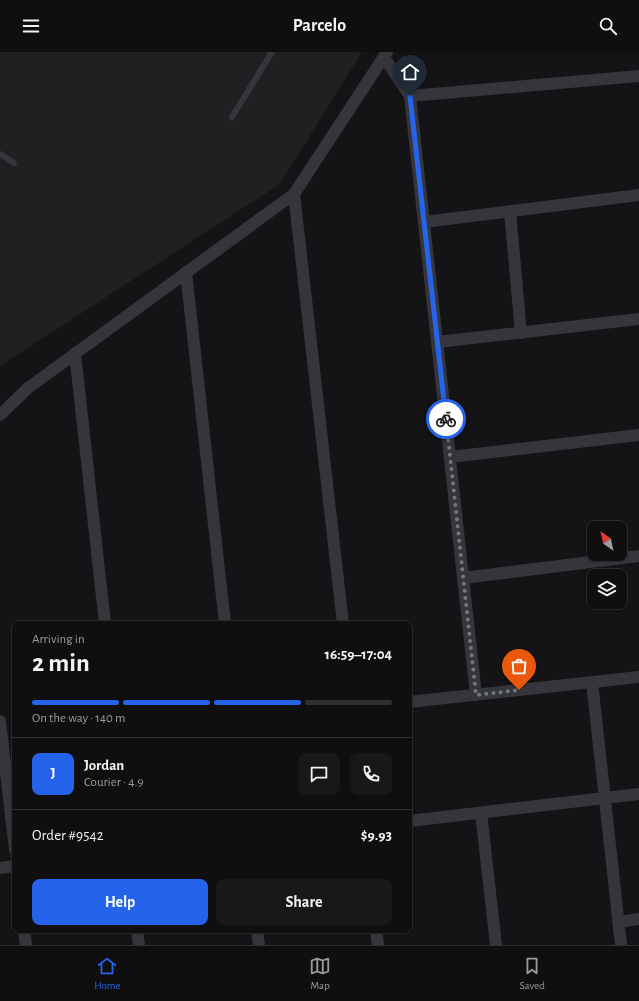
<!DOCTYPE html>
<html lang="en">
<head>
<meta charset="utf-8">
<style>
  :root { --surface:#0f0f10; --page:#181819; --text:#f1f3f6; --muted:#9b9c9f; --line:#2f2f30; --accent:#2563eb }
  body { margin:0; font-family:"Alegreya Sans",sans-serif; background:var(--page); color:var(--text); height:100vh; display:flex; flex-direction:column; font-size:15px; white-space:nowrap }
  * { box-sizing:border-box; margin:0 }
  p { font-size:13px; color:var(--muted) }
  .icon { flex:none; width:22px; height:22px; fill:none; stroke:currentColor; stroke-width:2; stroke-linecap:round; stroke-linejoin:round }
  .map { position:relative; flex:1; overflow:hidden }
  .drawer { position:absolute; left:12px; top:569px; width:400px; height:312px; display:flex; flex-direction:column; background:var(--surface); border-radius:8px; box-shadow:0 1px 3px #0004,0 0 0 1px var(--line) }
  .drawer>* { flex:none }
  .needle { width:26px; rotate:327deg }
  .fabs { position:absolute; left:587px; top:469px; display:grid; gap:8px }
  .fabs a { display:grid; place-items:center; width:40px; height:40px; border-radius:8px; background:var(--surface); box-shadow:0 1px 3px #0004,0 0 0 1px var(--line); font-size:20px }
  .pin { position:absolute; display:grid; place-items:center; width:34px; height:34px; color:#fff; margin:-41px -17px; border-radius:50% 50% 50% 0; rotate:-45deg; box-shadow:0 0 4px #0007 }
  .pin .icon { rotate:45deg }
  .courier { position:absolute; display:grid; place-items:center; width:40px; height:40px; margin:-20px; border:3px solid #2563eb; border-radius:50%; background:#fff; color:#222; box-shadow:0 1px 5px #0007 }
  .headline em { font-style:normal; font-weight:600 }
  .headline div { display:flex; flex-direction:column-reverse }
  .headline { display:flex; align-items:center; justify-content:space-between; height:68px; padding:0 20px }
  h1 { font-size:26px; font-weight:600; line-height:30px }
  .bar { display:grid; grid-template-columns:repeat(4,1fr); gap:6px 4px; align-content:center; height:48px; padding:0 20px }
  .bar i { height:5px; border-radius:3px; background:var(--line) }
  .bar .active { background:var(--accent) }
  .bar p { grid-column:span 4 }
  .line { display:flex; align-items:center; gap:10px; padding:0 20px; border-top:1px solid var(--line) }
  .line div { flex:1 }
  .round { display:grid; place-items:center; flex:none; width:42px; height:42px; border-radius:8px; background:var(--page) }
  .button { display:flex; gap:8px; margin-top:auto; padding:8px 20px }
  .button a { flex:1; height:46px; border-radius:8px; background:var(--accent); color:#fff; font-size:16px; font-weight:600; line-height:46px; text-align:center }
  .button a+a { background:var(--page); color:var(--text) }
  header { display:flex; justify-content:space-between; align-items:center; height:52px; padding:0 20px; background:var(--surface); font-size:18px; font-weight:600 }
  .tab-bar { display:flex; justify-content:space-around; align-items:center; height:56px; border-top:1px solid var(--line); background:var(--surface); font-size:11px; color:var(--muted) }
  .tab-bar a { display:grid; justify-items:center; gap:2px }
  .tab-bar .active { color:var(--accent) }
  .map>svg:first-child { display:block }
  .built { fill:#202023 }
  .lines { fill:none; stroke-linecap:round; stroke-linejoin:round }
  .service { stroke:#35363b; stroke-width:6 }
  .minor { stroke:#35363b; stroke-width:12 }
  .done { stroke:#73777e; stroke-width:4; stroke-dasharray:0 7.2 }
  .route { stroke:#2563eb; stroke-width:5 }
</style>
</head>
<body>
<header><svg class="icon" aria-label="menu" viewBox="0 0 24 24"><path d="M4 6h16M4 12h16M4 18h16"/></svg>Parcelo<svg class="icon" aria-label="search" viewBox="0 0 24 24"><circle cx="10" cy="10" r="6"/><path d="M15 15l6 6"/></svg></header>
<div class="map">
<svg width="639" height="893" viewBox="0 0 639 893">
  <rect width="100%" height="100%" fill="#141416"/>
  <path class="built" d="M0,0H362L280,132L0,314Z"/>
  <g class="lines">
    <g class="service">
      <path d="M232,65L272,0"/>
      <path d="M0,102L14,111"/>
    </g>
    <g class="minor">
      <path d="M384,5L410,44L639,24"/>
      <path d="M410,44L476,643"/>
      <path d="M294,142L343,572"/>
      <path d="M510,159L521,281"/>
      <path d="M424,170L639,143"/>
      <path d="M186,220L225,572"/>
      <path d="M437,290L639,267"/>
      <path d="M75,301L105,572"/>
      <path d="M0,363L28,336L294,142L387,0"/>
      <path d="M450,405L639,383"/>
      <path d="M463,526L639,504"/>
      <path d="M592,630L621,893"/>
      <path d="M409,650L639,625"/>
      <path d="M0,669L15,798"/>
      <path d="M481,761L496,893"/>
      <path d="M409,769L639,742"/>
      <path d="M0,816L15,814"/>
      <path d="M618,870L639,867"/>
      <path d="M24,878L26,893"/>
      <path d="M137,878L139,893"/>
      <path d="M257,878L259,893"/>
      <path d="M376,878L378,893"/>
    </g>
  </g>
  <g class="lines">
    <path class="done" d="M446,367L476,643L519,638"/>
    <path class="route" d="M410,44L446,367"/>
  </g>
</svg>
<div class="fabs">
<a><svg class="needle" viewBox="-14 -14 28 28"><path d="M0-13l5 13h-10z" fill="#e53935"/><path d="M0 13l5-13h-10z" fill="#9b9c9f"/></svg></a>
<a><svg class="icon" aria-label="layers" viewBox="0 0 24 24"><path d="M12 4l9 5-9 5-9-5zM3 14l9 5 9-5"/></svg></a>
</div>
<div class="pin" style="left:519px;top:638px;background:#ea580c"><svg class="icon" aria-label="bag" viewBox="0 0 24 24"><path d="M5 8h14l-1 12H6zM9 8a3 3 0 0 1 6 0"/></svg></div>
<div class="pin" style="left:410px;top:44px;background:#1f2937"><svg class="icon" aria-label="home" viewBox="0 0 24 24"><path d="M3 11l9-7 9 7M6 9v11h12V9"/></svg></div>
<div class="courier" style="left:446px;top:367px"><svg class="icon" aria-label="bike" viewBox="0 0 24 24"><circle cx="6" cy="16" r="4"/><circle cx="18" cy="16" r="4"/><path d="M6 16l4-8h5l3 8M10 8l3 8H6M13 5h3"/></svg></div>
<section class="drawer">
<div class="headline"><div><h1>2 min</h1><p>Arriving in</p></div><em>16:59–17:04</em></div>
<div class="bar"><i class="active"></i><i class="active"></i><i class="active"></i><i></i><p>On the way · 140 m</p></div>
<div class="line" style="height:72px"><b class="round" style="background:var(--accent);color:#fff">J</b><div><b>Jordan</b><p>Courier · 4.9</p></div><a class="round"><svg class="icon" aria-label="chat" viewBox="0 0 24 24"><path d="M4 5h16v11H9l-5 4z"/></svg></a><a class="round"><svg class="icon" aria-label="phone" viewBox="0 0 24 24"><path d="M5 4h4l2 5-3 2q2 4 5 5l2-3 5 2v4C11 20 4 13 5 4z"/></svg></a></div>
<div class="line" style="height:52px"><div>Order #9542</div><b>$9.93</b></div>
<div class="button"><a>Help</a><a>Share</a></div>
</section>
</div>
<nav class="tab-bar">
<a class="active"><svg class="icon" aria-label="home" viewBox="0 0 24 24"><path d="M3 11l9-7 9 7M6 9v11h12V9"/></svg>Home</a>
<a><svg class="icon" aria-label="map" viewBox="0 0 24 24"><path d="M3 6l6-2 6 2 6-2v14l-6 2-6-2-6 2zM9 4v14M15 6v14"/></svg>Map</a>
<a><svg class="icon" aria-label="saved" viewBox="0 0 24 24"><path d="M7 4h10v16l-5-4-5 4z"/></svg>Saved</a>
</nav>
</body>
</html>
